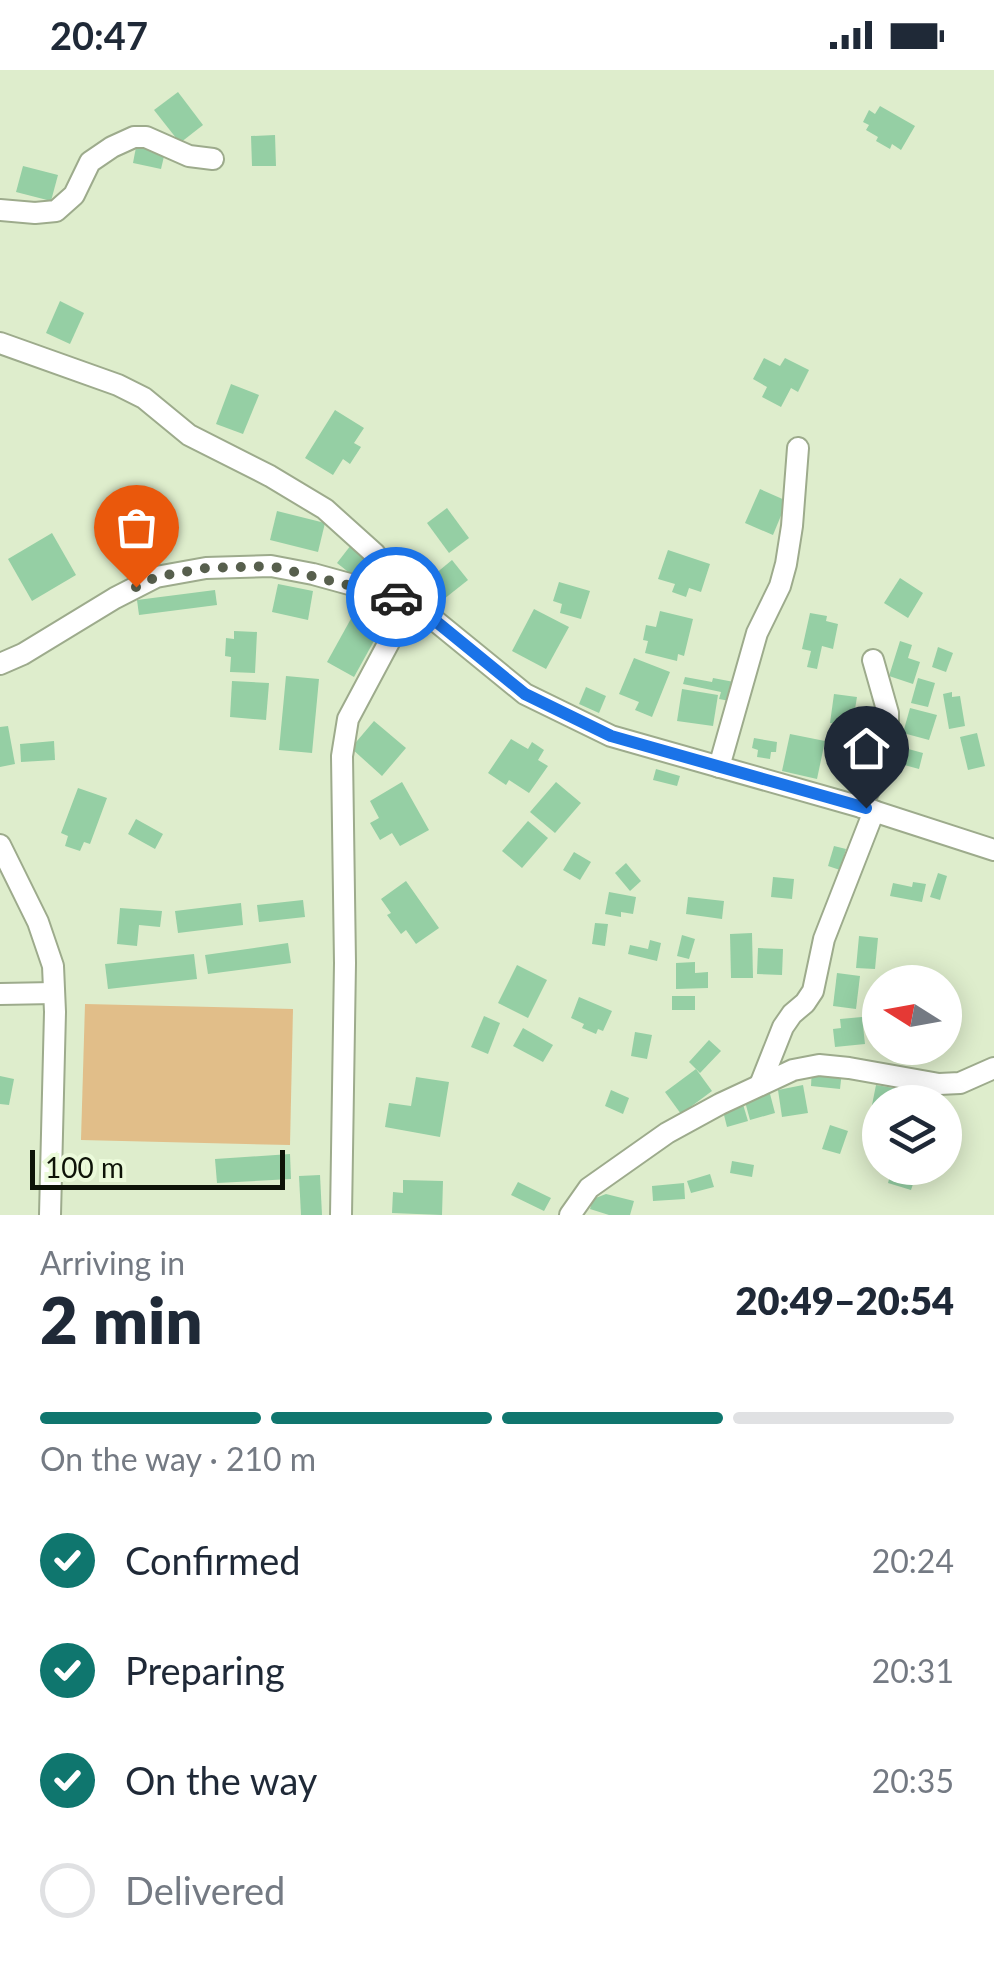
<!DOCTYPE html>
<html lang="en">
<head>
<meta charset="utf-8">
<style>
  :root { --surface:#fff; --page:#f6f6f7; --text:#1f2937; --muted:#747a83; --line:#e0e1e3; --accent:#0f766e }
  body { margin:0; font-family:Lato,sans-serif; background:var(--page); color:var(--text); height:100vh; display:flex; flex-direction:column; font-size:38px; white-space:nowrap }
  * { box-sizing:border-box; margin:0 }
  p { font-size:32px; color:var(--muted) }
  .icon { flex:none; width:55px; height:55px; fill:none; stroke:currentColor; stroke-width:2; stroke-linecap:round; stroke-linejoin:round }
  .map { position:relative; height:1145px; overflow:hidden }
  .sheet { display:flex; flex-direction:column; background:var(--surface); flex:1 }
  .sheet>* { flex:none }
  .needle { width:65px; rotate:281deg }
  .controls { position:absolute; left:862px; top:895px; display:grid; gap:20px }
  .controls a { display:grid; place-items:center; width:100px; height:100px; border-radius:50%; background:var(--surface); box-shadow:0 5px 25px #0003; font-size:50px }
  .scale { position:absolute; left:30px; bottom:25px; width:255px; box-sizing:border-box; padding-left:10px; border:5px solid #0e1308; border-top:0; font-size:28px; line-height:35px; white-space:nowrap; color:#0e1308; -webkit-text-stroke:8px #ebfada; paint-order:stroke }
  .pin { position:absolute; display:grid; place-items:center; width:85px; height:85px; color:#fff; margin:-102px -42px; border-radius:50% 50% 50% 0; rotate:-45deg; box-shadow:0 0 10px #0007 }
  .pin .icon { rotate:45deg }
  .courier { position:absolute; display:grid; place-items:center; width:100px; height:100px; margin:-50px; border:8px solid #1a73e8; border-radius:50%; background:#fff; color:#222; box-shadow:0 2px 12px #0007 }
  .head em { font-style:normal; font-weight:800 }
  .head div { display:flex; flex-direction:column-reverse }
  .head { display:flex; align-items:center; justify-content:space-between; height:170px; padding:0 40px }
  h1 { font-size:65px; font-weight:800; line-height:75px }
  .bar { display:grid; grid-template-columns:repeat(4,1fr); gap:15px 10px; align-content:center; height:120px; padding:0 40px }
  .bar i { height:12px; border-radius:8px; background:var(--line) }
  .bar .selected { background:var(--accent) }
  .bar p { grid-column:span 4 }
  ol { padding:0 40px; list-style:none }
  li { display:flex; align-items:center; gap:30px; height:110px }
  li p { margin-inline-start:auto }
  li .icon { padding:10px; border-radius:50%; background:var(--accent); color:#fff; stroke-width:4 }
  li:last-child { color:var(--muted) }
  li i { width:55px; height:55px; border:5px solid var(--line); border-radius:50% }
  .status { display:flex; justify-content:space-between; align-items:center; height:70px; padding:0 50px; background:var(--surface); direction:ltr }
  .status svg { height:28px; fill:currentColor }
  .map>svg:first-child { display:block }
  .green { fill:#e1be89 }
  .building { fill:#95cfa4 }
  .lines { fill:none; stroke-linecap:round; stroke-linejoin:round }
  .street-casing { stroke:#9dab8c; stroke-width:24 }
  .street { stroke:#fff; stroke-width:20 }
  .done { stroke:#575f4d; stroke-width:10; stroke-dasharray:0 18 }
  .route { stroke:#1a73e8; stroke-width:12 }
</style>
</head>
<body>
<div class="status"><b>20:47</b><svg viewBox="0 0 49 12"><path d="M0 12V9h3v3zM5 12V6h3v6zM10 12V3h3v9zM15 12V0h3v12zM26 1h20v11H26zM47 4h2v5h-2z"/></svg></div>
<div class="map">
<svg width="994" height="1145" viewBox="0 0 994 1145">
  <rect width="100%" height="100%" fill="#deedcc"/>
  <path class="green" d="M85,934L293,939L290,1075L81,1070Z"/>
  <g class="building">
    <path d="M178,22L203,55L180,73L154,40Z"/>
    <path d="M880,36L915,56L901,80L892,74L890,79L876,71L878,67L866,60L869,55L863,52L869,40L875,44Z"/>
    <path d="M275,65L276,96H252L251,66Z"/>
    <path d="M137,72L166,78L161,99L133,93Z"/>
    <path d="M23,96L58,105L51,131L16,122Z"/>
    <path d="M60,231L84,243L70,274L46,263Z"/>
    <path d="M764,288L780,296L785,288L809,300L798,322L791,318L781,337L762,327L767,317L753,309Z"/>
    <path d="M231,314L259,325L243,364L216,354Z"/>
    <path d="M335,340L364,358L354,373L361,377L350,394L343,389L333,405L305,388Z"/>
    <path d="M760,419L787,431L773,465L745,453Z"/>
    <path d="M447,438L469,468L449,483L427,453Z"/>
    <path d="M277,441L325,453L318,482L270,470Z"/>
    <path d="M52,463L76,505L32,531L8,489Z"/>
    <path d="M351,475L385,502L371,520L337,493Z"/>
    <path d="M668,480L710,494L701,522L689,518L686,527L672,522L675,514L658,509Z"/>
    <path d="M452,490L468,510L444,529L429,509Z"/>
    <path d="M900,508L923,523L908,548L884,533Z"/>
    <path d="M559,512L590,521L581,549L560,543L562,534L553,531Z"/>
    <path d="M278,514L313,521L308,550L272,542Z"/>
    <path d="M215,520L217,535L139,545L137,530Z"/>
    <path d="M358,536L385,551L354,607L327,592Z"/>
    <path d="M534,539L569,557L546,599L512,581Z"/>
    <path d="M660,541L693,549L684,586L678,584L677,591L645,583L648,571L643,570L646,555L656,557Z"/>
    <path d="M810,543L827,546L826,551L838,554L833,579L822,576L817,599L807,597L811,581L802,579Z"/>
    <path d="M234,561L257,562L255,603L230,602L231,587L225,586L226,568L234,569Z"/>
    <path d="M900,571L912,575L908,588L920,592L913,614L889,606Z"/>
    <path d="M938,577L953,583L946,602L932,597Z"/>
    <path d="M634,588L670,602L652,647L635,640L639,632L619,624Z"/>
    <path d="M286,606L319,609L312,683L279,680Z"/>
    <path d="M685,607L712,612L713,608L734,612L730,631L719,629L721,622L683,614Z"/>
    <path d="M918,608L935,613L928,637L911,633Z"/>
    <path d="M232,611L269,613L266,650L230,647Z"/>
    <path d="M586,617L606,626L599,643L579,634Z"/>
    <path d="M682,619L718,625L713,656L677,651Z"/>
    <path d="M952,622V627L960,626L965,656L949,659L943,624Z"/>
    <path d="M834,624L857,627L855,639L871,641L869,658L830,653Z"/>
    <path d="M910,638L937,645L929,670L903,663Z"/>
    <path d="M374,651L406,678L382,706L351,678Z"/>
    <path d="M8,656L15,694L0,697V657Z"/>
    <path d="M977,663L985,696L968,700L960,667Z"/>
    <path d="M790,664L825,671L817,709L782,701Z"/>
    <path d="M754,668L777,672L776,682H771L770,689L757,687L758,680L752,678Z"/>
    <path d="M511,669L528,679L532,672L544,680L538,690L548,696L529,723L509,710L506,715L488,703Z"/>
    <path d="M54,671L55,690L21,692L20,674Z"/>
    <path d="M901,677L923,683L919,699L897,693Z"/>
    <path d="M656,699L680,706L677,716L653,710Z"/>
    <path d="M402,712L429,760L400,776L392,763L380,770L370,753L379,748L370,731Z"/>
    <path d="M556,712L581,733L555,763L530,742Z"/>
    <path d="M78,718L107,728L90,774L84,772L80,781L65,776L68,766L61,763Z"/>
    <path d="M136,749L163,764L155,779L128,764Z"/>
    <path d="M528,751L548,768L522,798L502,781Z"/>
    <path d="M834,776L846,779L840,800L828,796Z"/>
    <path d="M574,782L591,792L580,810L563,800Z"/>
    <path d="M626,793L641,811L630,821L615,803Z"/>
    <path d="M938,803L947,806L940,830L930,827Z"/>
    <path d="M773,807L794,809L792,829L771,827Z"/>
    <path d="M406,811L439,858L416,874L406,860L401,864L387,845L391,843L381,829Z"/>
    <path d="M913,812L926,814L922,832L890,826L893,813L912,817Z"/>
    <path d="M609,822L636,827L633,844L621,842V847L605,844Z"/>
    <path d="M688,827L724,831L722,849L686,844Z"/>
    <path d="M303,830L305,847L259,852L257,835Z"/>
    <path d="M241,833L243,855L178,863L175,841Z"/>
    <path d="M120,838L162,841L160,857L139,855L137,876L117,874Z"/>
    <path d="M595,853L608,854L605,876L592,874Z"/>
    <path d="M752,863L753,908H731L730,864Z"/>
    <path d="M682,865L695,869L689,889L677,886Z"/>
    <path d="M859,866L878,868L875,899L856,898Z"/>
    <path d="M650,870L661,873L657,891L628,884L630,875L648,879Z"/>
    <path d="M288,873L291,893L208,904L205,885Z"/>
    <path d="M758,878L783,879L782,905L757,904Z"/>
    <path d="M194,884L197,909L108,919L105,894Z"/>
    <path d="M695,892V903L708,902V918L676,919V893Z"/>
    <path d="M517,895L547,910L528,948L498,933Z"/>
    <path d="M837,903L860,906L856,939L833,936Z"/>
    <rect x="672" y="926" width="23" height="14"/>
    <path d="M579,927L612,941L603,961L598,959L596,964L582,958L584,954L571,948Z"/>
    <path d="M484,946L500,953L488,984L471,977Z"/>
    <path d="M862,947L865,974L835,977L833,959L841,958L840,949Z"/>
    <path d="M523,958L553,975L543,992L513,976Z"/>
    <path d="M635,962L652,965L647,989L631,986Z"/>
    <path d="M709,970L721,981L700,1003L689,992Z"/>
    <path d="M812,998L842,1001L840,1019L811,1016Z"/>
    <path d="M696,999L712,1021L681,1044L665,1022Z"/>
    <path d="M0,1006L14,1009L9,1035L0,1034Z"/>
    <path d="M416,1007L449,1012L440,1067L385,1057L389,1033L411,1036Z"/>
    <path d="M803,1015L808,1043L782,1047L778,1020Z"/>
    <path d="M876,1015L905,1020L903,1032H880V1037L872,1035Z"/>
    <path d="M909,1016L943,1022L941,1032H906Z"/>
    <path d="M611,1020L629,1028L623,1044L605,1036Z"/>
    <path d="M769,1020L775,1043L750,1050L744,1028Z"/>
    <path d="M742,1031L748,1051L727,1057L722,1037Z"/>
    <path d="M830,1055L848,1061L840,1084L822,1079Z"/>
    <path d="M290,1084L291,1109L217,1113L215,1089Z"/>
    <path d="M732,1091L754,1095L752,1107L730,1103Z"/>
    <path d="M892,1098H922L918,1112L914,1111L911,1120L888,1113Z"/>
    <path d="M710,1104L714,1117L691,1123L687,1111Z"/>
    <path d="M320,1105L322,1145H301L299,1106Z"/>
    <path d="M403,1110L443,1111L442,1145L392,1143L393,1122L403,1123Z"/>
    <path d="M518,1112L551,1128L544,1141L511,1125Z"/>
    <path d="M684,1113L685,1129L653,1131L652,1116Z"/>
    <path d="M606,1124L634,1131L630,1145H609L590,1139L593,1129Z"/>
  </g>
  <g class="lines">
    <defs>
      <g id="street">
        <path d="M0,140L35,143L56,141L74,125L90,92L112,77L134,67H146L189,86L213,89"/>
        <path d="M0,273L118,315L144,328L189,365L270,406L325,439L375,484L411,531L525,624L611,666L861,737L994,780"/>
        <path d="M0,594L23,584L115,528L156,507L206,498L271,496L313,504L411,531L348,649L342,686L345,893L341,1145"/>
        <path d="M719,697L757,563L780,516L786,494L792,456L798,378"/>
        <path d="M861,737L888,680V643L873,590"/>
        <path d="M0,775L38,852L53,896L55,942L50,1145"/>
        <path d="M0,924L54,923"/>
        <path d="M760,1015L783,957L792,944L805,933L813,921L824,869L874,741"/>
        <path d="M570,1145L589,1118L667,1063L720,1034L793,1000L819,995L849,998L939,1014L960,1013L994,998"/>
      </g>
    </defs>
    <use href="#street" class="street-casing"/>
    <use href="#street" class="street"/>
  </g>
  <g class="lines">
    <path class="done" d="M136,517L156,507L206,498L271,496L396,527"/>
    <path class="route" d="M396,527L411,531L525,624L611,666L866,738"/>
  </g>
</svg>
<div class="controls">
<a><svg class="needle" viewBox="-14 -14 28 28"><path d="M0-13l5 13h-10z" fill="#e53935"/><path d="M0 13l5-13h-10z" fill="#747a83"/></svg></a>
<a><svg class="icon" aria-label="layers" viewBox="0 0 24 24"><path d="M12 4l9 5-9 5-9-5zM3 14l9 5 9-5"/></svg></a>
</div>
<div class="scale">100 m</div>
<div class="pin" style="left:136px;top:517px;background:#ea580c"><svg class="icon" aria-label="bag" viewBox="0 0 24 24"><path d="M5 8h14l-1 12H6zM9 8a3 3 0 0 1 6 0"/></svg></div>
<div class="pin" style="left:866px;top:738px;background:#1f2937"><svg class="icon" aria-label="home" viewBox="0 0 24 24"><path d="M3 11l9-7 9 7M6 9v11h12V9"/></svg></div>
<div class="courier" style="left:396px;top:527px"><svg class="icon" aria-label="car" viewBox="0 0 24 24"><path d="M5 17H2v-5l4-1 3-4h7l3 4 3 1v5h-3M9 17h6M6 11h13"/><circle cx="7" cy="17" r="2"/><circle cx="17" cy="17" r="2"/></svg></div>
</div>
<section class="sheet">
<div class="head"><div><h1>2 min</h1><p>Arriving in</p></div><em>20:49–20:54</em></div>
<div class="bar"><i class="selected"></i><i class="selected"></i><i class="selected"></i><i></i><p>On the way · 210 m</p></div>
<ol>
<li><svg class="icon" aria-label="check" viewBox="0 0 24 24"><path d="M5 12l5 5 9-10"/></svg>Confirmed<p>20:24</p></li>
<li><svg class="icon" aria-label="check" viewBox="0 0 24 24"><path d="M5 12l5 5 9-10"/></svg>Preparing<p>20:31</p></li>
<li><svg class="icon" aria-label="check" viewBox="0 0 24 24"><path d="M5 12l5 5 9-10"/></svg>On the way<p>20:35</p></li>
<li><i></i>Delivered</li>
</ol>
</section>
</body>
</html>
